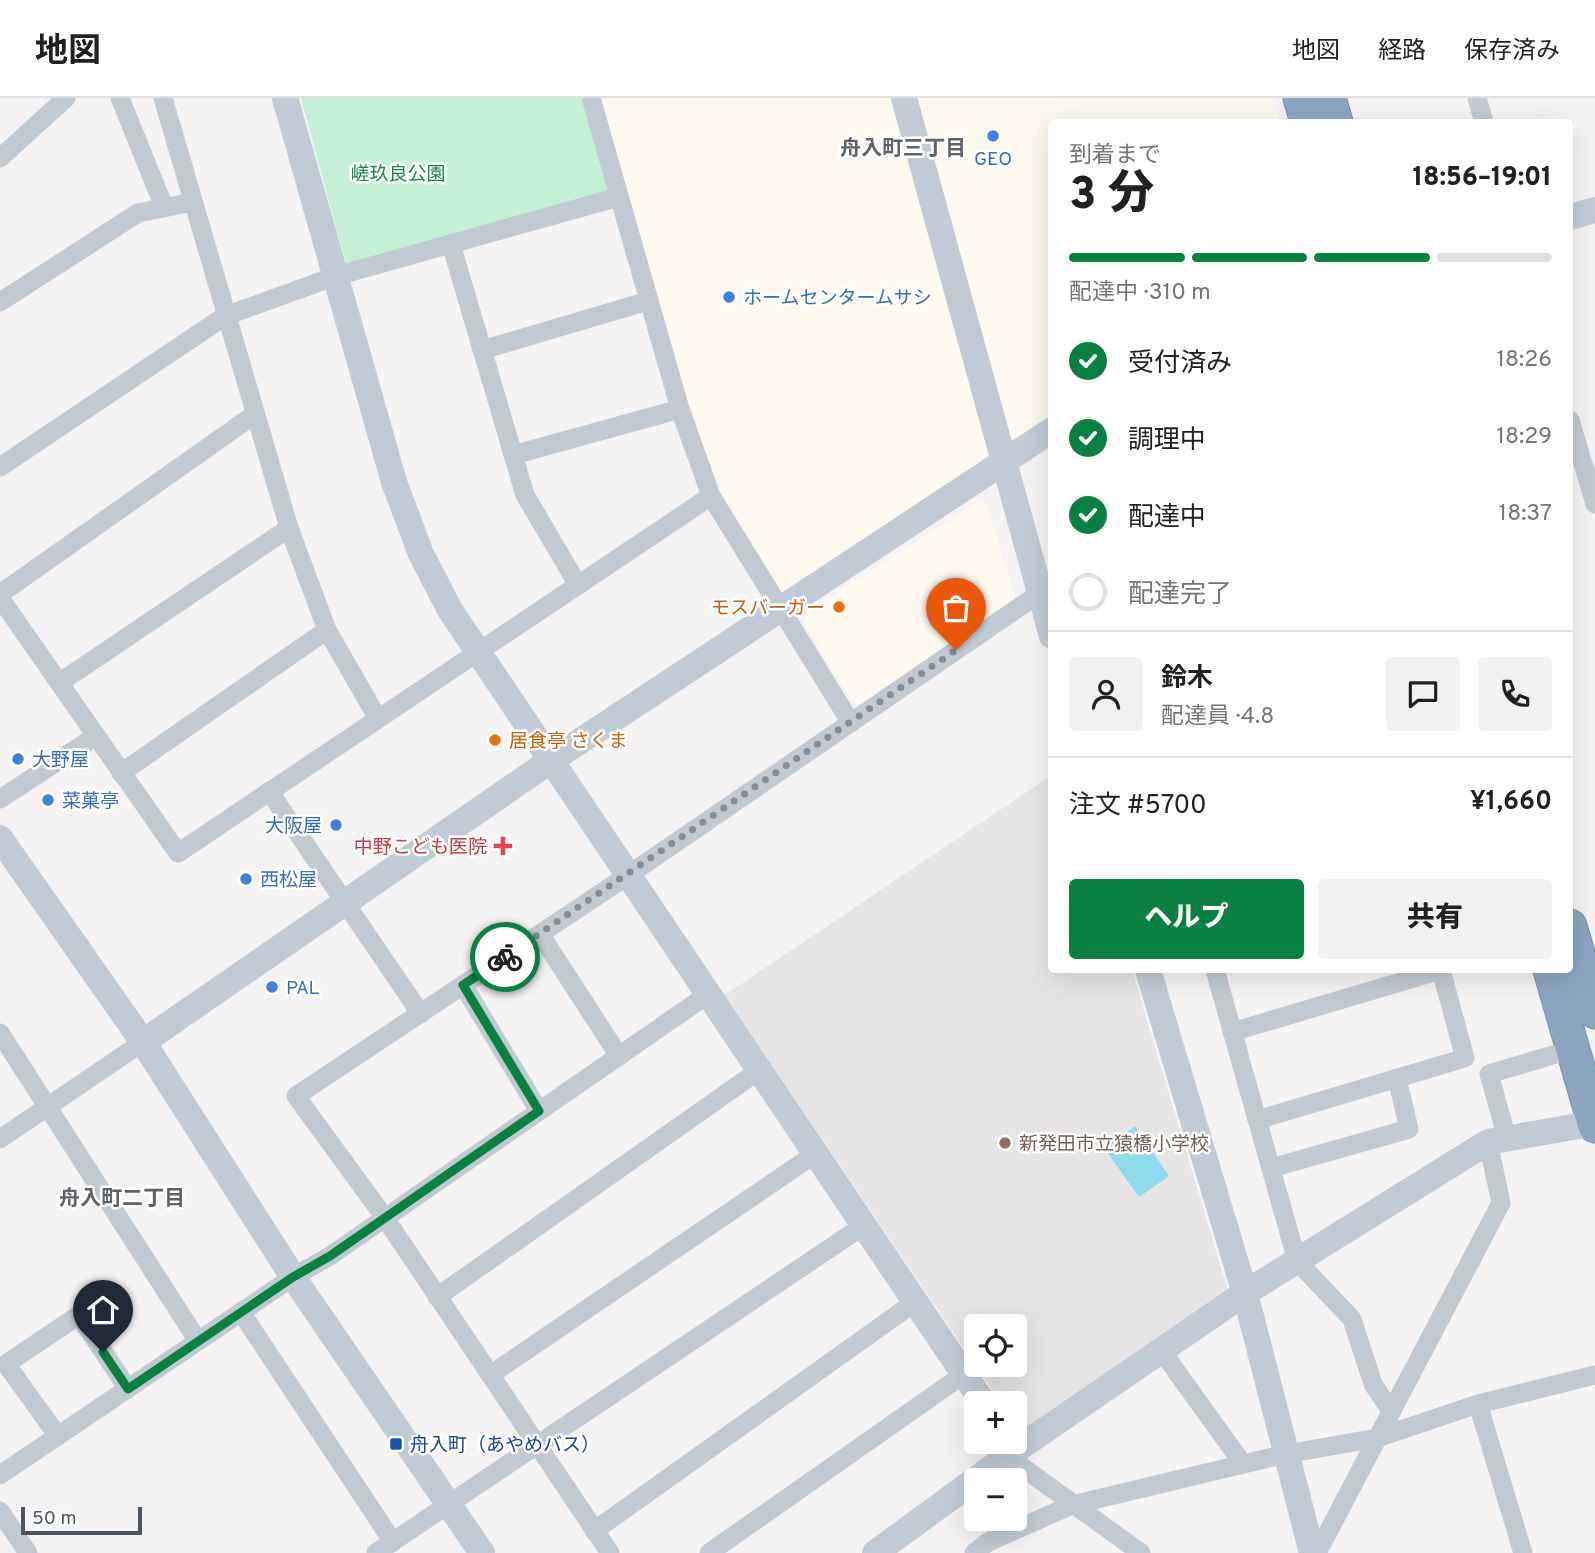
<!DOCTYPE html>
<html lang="ja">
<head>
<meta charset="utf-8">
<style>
  :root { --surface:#fff; --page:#f2f2f2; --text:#202124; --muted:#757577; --line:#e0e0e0; --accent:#0b8043 }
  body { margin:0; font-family:Overpass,"Noto Sans JP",sans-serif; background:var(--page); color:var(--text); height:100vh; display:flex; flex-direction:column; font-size:26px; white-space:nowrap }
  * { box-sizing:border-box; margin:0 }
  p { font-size:23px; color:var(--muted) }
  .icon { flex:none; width:38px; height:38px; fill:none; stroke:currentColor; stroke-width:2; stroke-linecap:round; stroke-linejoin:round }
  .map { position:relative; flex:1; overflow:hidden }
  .details { position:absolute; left:1048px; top:21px; width:525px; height:854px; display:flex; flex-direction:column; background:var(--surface); border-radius:7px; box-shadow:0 7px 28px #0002 }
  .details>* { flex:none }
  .buttons { position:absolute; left:964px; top:1216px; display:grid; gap:14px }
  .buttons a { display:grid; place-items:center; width:63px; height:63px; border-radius:7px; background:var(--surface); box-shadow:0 7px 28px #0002; font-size:35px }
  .scale { position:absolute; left:21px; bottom:18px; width:121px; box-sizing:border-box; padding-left:7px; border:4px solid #4a5661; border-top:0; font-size:19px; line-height:24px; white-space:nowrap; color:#4a5661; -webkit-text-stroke:5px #fff; paint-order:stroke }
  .pin { position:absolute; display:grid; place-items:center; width:60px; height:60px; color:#fff; margin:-72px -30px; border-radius:50% 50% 50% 0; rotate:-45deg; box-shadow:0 0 7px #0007 }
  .pin .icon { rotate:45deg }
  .courier { position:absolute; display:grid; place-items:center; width:70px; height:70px; margin:-35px; border:5px solid #0b8043; border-radius:50%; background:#fff; color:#222; box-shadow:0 2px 9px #0007 }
  .headline em { font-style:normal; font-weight:800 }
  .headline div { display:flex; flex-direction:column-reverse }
  .headline { display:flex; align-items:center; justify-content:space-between; height:119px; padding:0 21px }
  h1 { font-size:46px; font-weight:800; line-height:52px }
  .bar { display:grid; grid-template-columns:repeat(4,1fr); gap:10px 7px; align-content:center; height:84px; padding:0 21px }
  .bar i { height:9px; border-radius:5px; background:var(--line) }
  .bar .on { background:var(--accent) }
  .bar p { grid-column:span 4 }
  .line { display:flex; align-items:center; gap:18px; padding:0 21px; border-top:2px solid var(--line) }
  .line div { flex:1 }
  .round { display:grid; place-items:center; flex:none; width:74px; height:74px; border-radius:7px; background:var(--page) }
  ol { padding:0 21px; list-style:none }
  li { display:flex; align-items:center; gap:21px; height:77px }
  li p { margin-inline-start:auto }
  li .icon { padding:7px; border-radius:50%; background:var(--accent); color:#fff; stroke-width:4 }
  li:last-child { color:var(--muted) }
  li i { width:38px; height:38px; border:4px solid var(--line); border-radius:50% }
  .cta { display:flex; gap:14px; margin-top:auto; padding:14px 21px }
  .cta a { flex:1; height:80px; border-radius:7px; background:var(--accent); color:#fff; font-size:28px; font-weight:800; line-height:80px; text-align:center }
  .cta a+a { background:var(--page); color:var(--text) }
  header { display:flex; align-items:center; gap:42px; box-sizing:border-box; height:98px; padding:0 35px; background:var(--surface); border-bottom:2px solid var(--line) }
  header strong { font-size:33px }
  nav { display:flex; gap:38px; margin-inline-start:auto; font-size:24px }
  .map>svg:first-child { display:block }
  .commercial { fill:#fdf9ef }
  .education { fill:#e6e4e5; fill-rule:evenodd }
  .green { fill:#c3f1d5 }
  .water { fill:#90daee }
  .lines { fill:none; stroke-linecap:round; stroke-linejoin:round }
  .highway-casing { stroke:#7690ad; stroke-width:35 }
  .street { stroke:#c1cad2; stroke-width:19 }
  .secondary { stroke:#c1cbd6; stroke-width:26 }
  .highway { stroke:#8ba5c1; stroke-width:33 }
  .done { stroke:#868d94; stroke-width:7; stroke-dasharray:0 12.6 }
  .route { stroke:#0b8043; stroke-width:9 }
  .shop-dot { fill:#3f7fe0; stroke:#fff; stroke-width:2.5 }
  .food-dot { fill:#e8710a; stroke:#fff; stroke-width:2.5 }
  .health-dot { fill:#e0444e; stroke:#fff; stroke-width:2.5 }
  .education-dot { fill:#8d6e63; stroke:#fff; stroke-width:2.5 }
  .transit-dot { fill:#1a4fb4; stroke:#fff; stroke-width:2.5 }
  .labels { text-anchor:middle; stroke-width:5; stroke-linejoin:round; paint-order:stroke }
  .shop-label { font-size:19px; fill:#366cbe; stroke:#fff; text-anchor:start }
  .park-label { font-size:19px; fill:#17864f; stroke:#fff }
  .food-label { font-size:19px; fill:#c56008; stroke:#fff; text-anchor:end }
  .health-label { font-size:19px; fill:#be3a42; stroke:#fff; text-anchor:end }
  .education-label { font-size:19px; fill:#785e54; stroke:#fff; text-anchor:start }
  .transit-label { font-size:19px; fill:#164399; stroke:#fff; text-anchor:start }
  .neighbourhood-label { font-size:21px; font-weight:bold; fill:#5f6368; stroke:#fff }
</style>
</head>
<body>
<header>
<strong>地図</strong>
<nav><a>地図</a><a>経路</a><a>保存済み</a></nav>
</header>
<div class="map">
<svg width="1595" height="1455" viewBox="0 0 1595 1455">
  <rect width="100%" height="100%" fill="#f5f3f3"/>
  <g class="commercial">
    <path d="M599,0H1273L1280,24H1052V316L783,497L734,425L687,309Z"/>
    <path d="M978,404L987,406L1017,506L865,609L855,608L804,525L805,514Z"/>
  </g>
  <path class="education" d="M1052,677V872H1132L1228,1193L1021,1334L1015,1326V1306L1001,1305L725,897ZM976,1228H1015V1267H976Z"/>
  <path class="green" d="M301,0H584L610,93L346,166Z"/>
  <path class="water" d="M1135,1028L1169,1078L1139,1099L1104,1050Z"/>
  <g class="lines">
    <defs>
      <g id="highway">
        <path d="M1300,0L1307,24"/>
        <path d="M1329,0L1336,24"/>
        <path d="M1570,828L1595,914"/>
        <path d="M1550,872L1595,1028"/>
      </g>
    </defs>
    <use href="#highway" class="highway-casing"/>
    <g class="street">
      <path d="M120,0L164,109"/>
      <path d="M163,0L289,430L327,532L377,619"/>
      <path d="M591,0L680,311L711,398L851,625"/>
      <path d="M1477,0L1484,24"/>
      <path d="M0,60L66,0"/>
      <path d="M451,146L525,397L578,487"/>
      <path d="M0,204L138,115L193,104"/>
      <path d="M482,252L648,203"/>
      <path d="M1570,322L1595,406"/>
      <path d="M513,357L680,311"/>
      <path d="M0,369L225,218L336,178L619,99"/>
      <path d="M0,496L255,316"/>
      <path d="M0,500L178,755L711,398"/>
      <path d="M59,585L289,430"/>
      <path d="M121,675L327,532"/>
      <path d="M269,693L421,916"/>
      <path d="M0,701L96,638"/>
      <path d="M540,836L619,958"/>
      <path d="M1215,872L1297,1163L1352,1221L1373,1286L1391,1313"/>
      <path d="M463,887L539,1013"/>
      <path d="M1232,934L1441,872"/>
      <path d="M0,935L198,1243"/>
      <path d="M1257,1022L1465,960L1441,872"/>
      <path d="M1507,1040L1489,976L1573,951"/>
      <path d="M0,1041L143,944"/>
      <path d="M1271,1070L1409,1031L1397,980"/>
      <path d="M437,1199L758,973"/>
      <path d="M241,1214L393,1444"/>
      <path d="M1161,1252L1243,1366"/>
      <path d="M490,1277L815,1056"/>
      <path d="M1478,1306L1523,1455"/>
      <path d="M58,1338L6,1266L79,1217L128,1291"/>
      <path d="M1016,1352L1018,1366L1141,1455"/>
      <path d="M0,1377L293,1179L330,1158L707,897"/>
      <path d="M0,1413L28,1455"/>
      <path d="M594,1433L915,1204"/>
      <path d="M376,1455L863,1128"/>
      <path d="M610,1455L385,1120L296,998L627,778L1040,495"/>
      <path d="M709,1455L964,1276"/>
      <path d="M974,1455L988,1444L1072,1407L1286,1356L1377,1340L1478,1306L1595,1277"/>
      <path d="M1317,1455L1501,1105L1488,1044"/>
    </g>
    <g class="secondary">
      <path d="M285,0L394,384L421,456L450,512L984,1306"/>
      <path d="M904,0L1052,538"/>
      <path d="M1570,119L1595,112"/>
      <path d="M0,740L143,944L293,1179L482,1455"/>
      <path d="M1148,872L1245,1195L1312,1455"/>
      <path d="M143,944L550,663L1052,332"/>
      <path d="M875,1455L1016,1352L1245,1195L1488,1044L1595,1025"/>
    </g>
    <use href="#highway" class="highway"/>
  </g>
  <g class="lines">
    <path class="done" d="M505,859L956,552"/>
    <path class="route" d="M103,1254L128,1291L293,1179L330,1158L539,1013L463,887L505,859"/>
  </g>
  <g class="shop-dot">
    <circle cx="993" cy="38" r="7"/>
    <circle cx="729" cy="199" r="7"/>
    <circle cx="18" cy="661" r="7"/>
    <circle cx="48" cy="702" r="7"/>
    <circle cx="336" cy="727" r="7"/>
    <circle cx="246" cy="781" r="7"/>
    <circle cx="272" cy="889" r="7"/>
  </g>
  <g class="food-dot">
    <circle cx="839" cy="509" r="7"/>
    <circle cx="495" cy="642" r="7"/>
  </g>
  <path class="health-dot" d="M499.5 737.5h7v7h7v7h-7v7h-7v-7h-7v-7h7z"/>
  <circle class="education-dot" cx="1005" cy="1045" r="7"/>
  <rect class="transit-dot" x="389" y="1339" width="14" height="14" rx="3.5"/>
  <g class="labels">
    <g class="shop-label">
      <text x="993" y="67" text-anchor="middle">GEO</text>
      <text x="743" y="206">ホームセンタームサシ</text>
      <text x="32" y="668">大野屋</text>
      <text x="62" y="709">菜菓亭</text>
      <text x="322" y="734" text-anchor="end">大阪屋</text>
      <text x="260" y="788">西松屋</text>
      <text x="286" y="896">PAL</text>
    </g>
    <g class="park-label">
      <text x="398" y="82">嵯玖良公園</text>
    </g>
    <g class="food-label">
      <text x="825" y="516">モスバーガー</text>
      <text x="509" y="649" text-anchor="start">居食亭 さくま</text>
    </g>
    <g class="health-label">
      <text x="487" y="755">中野こども医院</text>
    </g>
    <g class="education-label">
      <text x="1019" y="1052">新発田市立猿橋小学校</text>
    </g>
    <g class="transit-label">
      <text x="410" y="1353">舟入町（あやめバス）</text>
    </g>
    <g class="neighbourhood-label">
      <text x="903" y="57">舟入町三丁目</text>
      <text x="122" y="1107">舟入町二丁目</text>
    </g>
  </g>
</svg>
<div class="buttons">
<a><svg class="icon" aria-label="locate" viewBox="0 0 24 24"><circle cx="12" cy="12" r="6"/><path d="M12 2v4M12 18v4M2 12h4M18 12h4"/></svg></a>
<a>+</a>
<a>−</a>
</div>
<div class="scale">50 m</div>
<div class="pin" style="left:956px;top:552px;background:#ea580c"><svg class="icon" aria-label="bag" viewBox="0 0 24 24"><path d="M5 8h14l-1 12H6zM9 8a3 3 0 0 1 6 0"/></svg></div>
<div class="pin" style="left:103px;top:1254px;background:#1f2937"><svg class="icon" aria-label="home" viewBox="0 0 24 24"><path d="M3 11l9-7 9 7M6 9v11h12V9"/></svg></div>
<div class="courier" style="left:505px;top:859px"><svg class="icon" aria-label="bike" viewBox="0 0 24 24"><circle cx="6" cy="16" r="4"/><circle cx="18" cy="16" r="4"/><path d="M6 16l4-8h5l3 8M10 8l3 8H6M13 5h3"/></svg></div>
<section class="details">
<div class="headline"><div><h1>3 分</h1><p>到着まで</p></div><em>18:56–19:01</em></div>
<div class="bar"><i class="on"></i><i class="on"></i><i class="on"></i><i></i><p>配達中 · 310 m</p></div>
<ol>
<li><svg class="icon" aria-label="check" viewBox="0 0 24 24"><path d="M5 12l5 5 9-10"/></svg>受付済み<p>18:26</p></li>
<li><svg class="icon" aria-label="check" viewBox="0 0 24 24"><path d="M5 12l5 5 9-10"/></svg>調理中<p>18:29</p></li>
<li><svg class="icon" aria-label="check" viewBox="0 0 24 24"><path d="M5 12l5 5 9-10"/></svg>配達中<p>18:37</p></li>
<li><i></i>配達完了</li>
</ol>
<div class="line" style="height:126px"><a class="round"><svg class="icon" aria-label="person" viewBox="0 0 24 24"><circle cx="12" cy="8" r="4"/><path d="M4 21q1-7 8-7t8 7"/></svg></a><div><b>鈴木</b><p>配達員 · 4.8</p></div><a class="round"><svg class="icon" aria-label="chat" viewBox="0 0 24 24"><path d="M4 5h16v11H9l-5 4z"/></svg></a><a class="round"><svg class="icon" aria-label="phone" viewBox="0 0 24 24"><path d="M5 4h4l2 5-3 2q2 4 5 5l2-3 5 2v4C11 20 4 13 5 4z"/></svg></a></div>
<div class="line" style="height:91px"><div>注文 #5700</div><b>¥1,660</b></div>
<div class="cta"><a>ヘルプ</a><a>共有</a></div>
</section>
</div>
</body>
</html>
